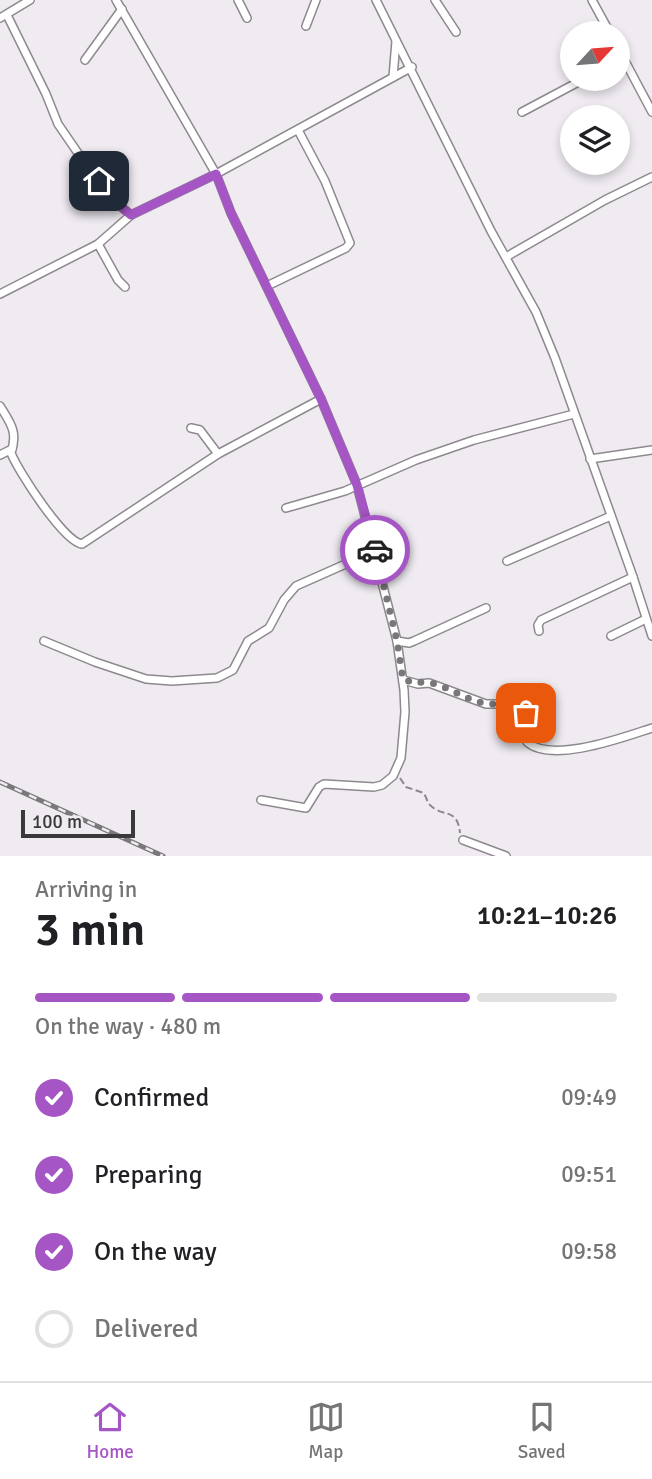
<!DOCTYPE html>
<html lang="en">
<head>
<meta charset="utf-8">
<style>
  :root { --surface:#fff; --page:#f2f2f2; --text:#202124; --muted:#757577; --line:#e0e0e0; --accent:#a655c5 }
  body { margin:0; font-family:Signika,sans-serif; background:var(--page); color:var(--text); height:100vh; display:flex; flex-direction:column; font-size:26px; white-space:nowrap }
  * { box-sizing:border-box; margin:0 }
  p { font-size:23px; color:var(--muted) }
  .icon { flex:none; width:38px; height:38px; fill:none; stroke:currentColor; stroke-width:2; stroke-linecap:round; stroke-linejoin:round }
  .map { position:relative; height:856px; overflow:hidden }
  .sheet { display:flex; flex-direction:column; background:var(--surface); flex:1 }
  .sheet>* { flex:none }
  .needle { width:46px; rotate:64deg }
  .fabs { position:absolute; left:560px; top:21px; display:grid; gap:14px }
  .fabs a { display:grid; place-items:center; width:70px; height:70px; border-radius:50%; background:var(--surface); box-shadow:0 4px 10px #0003; font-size:35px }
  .scale { position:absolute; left:21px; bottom:18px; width:114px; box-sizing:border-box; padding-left:7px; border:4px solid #3b393b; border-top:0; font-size:19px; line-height:24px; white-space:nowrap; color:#3b393b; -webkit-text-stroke:5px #efebf1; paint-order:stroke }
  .pin { position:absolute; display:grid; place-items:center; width:60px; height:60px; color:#fff; margin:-30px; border-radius:14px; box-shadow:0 4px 10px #0006 }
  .courier { position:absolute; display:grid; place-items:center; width:70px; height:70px; margin:-35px; border:5px solid #a655c5; border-radius:50%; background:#fff; color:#222; box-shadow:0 2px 9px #0007 }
  .head em { font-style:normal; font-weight:600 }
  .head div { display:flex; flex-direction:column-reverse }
  .head { display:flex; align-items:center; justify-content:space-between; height:119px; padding:0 35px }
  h1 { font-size:46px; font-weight:600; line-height:52px }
  .bar { display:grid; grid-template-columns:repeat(4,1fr); gap:10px 7px; align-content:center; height:84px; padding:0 35px }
  .bar i { height:9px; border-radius:5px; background:var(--line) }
  .bar .current { background:var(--accent) }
  .bar p { grid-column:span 4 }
  ol { padding:0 35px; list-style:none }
  li { display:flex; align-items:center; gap:21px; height:77px }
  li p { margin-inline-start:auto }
  li .icon { padding:7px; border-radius:50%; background:var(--accent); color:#fff; stroke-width:4 }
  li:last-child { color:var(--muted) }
  li i { width:38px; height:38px; border:4px solid var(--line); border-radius:50% }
  .dock { display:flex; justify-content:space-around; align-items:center; height:98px; border-top:2px solid var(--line); background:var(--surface); font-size:19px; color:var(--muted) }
  .dock a { display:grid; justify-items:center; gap:4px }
  .dock .current { color:var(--accent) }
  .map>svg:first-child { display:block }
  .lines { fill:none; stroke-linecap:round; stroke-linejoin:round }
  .minor-casing { stroke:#8d898e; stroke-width:10 }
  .path { stroke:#8c898d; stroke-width:2; stroke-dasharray:7 3.5; stroke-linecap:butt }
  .minor { stroke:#fff; stroke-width:7 }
  .rail-casing { stroke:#7b787c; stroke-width:5 }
  .rail { stroke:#efebf1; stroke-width:2.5; stroke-dasharray:8; stroke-linecap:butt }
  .done { stroke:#7a777b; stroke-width:7; stroke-dasharray:0 12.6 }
  .route { stroke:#a655c5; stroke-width:9 }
</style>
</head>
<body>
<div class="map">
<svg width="652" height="856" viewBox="0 0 652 856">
  <rect width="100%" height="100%" fill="#efebf1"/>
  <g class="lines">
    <defs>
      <g id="minor">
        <path d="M116,0L216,174L231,213L321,399L357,485L397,641L404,690L405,712L401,758L393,776L382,785L374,787L324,784L319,787L306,808L261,800"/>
        <path d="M238,0L247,18"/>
        <path d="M376,0L491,231L536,312L555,358L633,577L652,636"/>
        <path d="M435,0L456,32"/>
        <path d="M592,0L610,33"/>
        <path d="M7,15L46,94L58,124L106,194L131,215"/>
        <path d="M0,18L30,0"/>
        <path d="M306,26L316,0"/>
        <path d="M618,48L652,112"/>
        <path d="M85,60L122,9"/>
        <path d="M393,77L396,41"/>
        <path d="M522,112L584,79"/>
        <path d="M98,244L118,280L125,287"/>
        <path d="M506,257L605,200L652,177"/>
        <path d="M267,286L346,248L350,243L325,181L298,130"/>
        <path d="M0,294L98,244L131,215L216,174L412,67"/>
        <path d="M0,406C11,424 18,432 11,453C18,471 64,542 82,544L218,454L321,399"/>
        <path d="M191,428L200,430L218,454"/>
        <path d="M0,455L12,449"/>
        <path d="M590,459L652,450"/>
        <path d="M286,508L345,491L416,460L474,440L574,414"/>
        <path d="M507,561L611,516"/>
        <path d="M539,631L538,625L541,620L633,577"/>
        <path d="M611,636L646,619"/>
        <path d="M44,641L95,662L146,679L172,681L217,678L233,670L248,641L269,628L284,600L296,586L375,551"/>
        <path d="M397,641L409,643L414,641L486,608"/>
        <path d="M403,680L418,684L429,683L486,704H506L523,709L527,718V742C552,764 624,737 652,728"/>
        <path d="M463,840L506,856"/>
      </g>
    </defs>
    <use href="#minor" class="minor-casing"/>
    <path class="path" d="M400,778L406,787L424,793C426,797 427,801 429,804C443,819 457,806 460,833"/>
    <use href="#minor" class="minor"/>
    <defs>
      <path id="rail" d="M0,782L163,856"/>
    </defs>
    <use href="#rail" class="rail-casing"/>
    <use href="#rail" class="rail"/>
  </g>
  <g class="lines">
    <path class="done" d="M375,550L397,641L403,680C413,682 421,682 431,683C449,687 465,699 483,703C498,706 515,701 526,713"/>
    <path class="route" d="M99,181L106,194L131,215L216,174L231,213L321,399L357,485L375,550"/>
  </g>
</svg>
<div class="fabs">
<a><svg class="needle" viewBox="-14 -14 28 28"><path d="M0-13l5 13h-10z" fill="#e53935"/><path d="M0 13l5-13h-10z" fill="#757577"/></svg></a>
<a><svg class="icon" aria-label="layers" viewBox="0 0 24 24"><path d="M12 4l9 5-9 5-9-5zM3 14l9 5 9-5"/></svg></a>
</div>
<div class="scale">100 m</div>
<div class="pin" style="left:526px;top:713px;background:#ea580c"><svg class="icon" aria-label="bag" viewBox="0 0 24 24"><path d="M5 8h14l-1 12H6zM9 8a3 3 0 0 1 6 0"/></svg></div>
<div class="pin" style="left:99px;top:181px;background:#1f2937"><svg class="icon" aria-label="home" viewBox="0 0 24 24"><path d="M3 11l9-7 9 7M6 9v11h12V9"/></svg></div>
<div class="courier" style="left:375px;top:550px"><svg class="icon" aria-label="car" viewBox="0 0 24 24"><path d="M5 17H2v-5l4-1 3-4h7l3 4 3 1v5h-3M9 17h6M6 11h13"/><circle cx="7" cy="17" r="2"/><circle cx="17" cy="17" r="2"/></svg></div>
</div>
<section class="sheet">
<div class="head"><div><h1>3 min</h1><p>Arriving in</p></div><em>10:21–10:26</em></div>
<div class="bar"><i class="current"></i><i class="current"></i><i class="current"></i><i></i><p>On the way · 480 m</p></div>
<ol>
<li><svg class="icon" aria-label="check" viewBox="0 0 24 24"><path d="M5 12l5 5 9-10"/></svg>Confirmed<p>09:49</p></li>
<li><svg class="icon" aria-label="check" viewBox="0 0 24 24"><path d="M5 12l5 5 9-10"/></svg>Preparing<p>09:51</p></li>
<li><svg class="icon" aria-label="check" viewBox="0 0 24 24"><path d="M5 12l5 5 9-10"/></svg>On the way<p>09:58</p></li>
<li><i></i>Delivered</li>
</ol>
</section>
<nav class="dock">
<a class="current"><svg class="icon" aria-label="home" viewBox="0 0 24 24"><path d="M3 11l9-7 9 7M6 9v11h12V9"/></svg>Home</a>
<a><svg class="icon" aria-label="map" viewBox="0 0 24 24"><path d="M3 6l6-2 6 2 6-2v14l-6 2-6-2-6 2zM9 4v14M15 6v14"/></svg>Map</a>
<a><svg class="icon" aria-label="saved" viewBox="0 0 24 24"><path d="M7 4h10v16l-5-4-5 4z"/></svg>Saved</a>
</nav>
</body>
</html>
